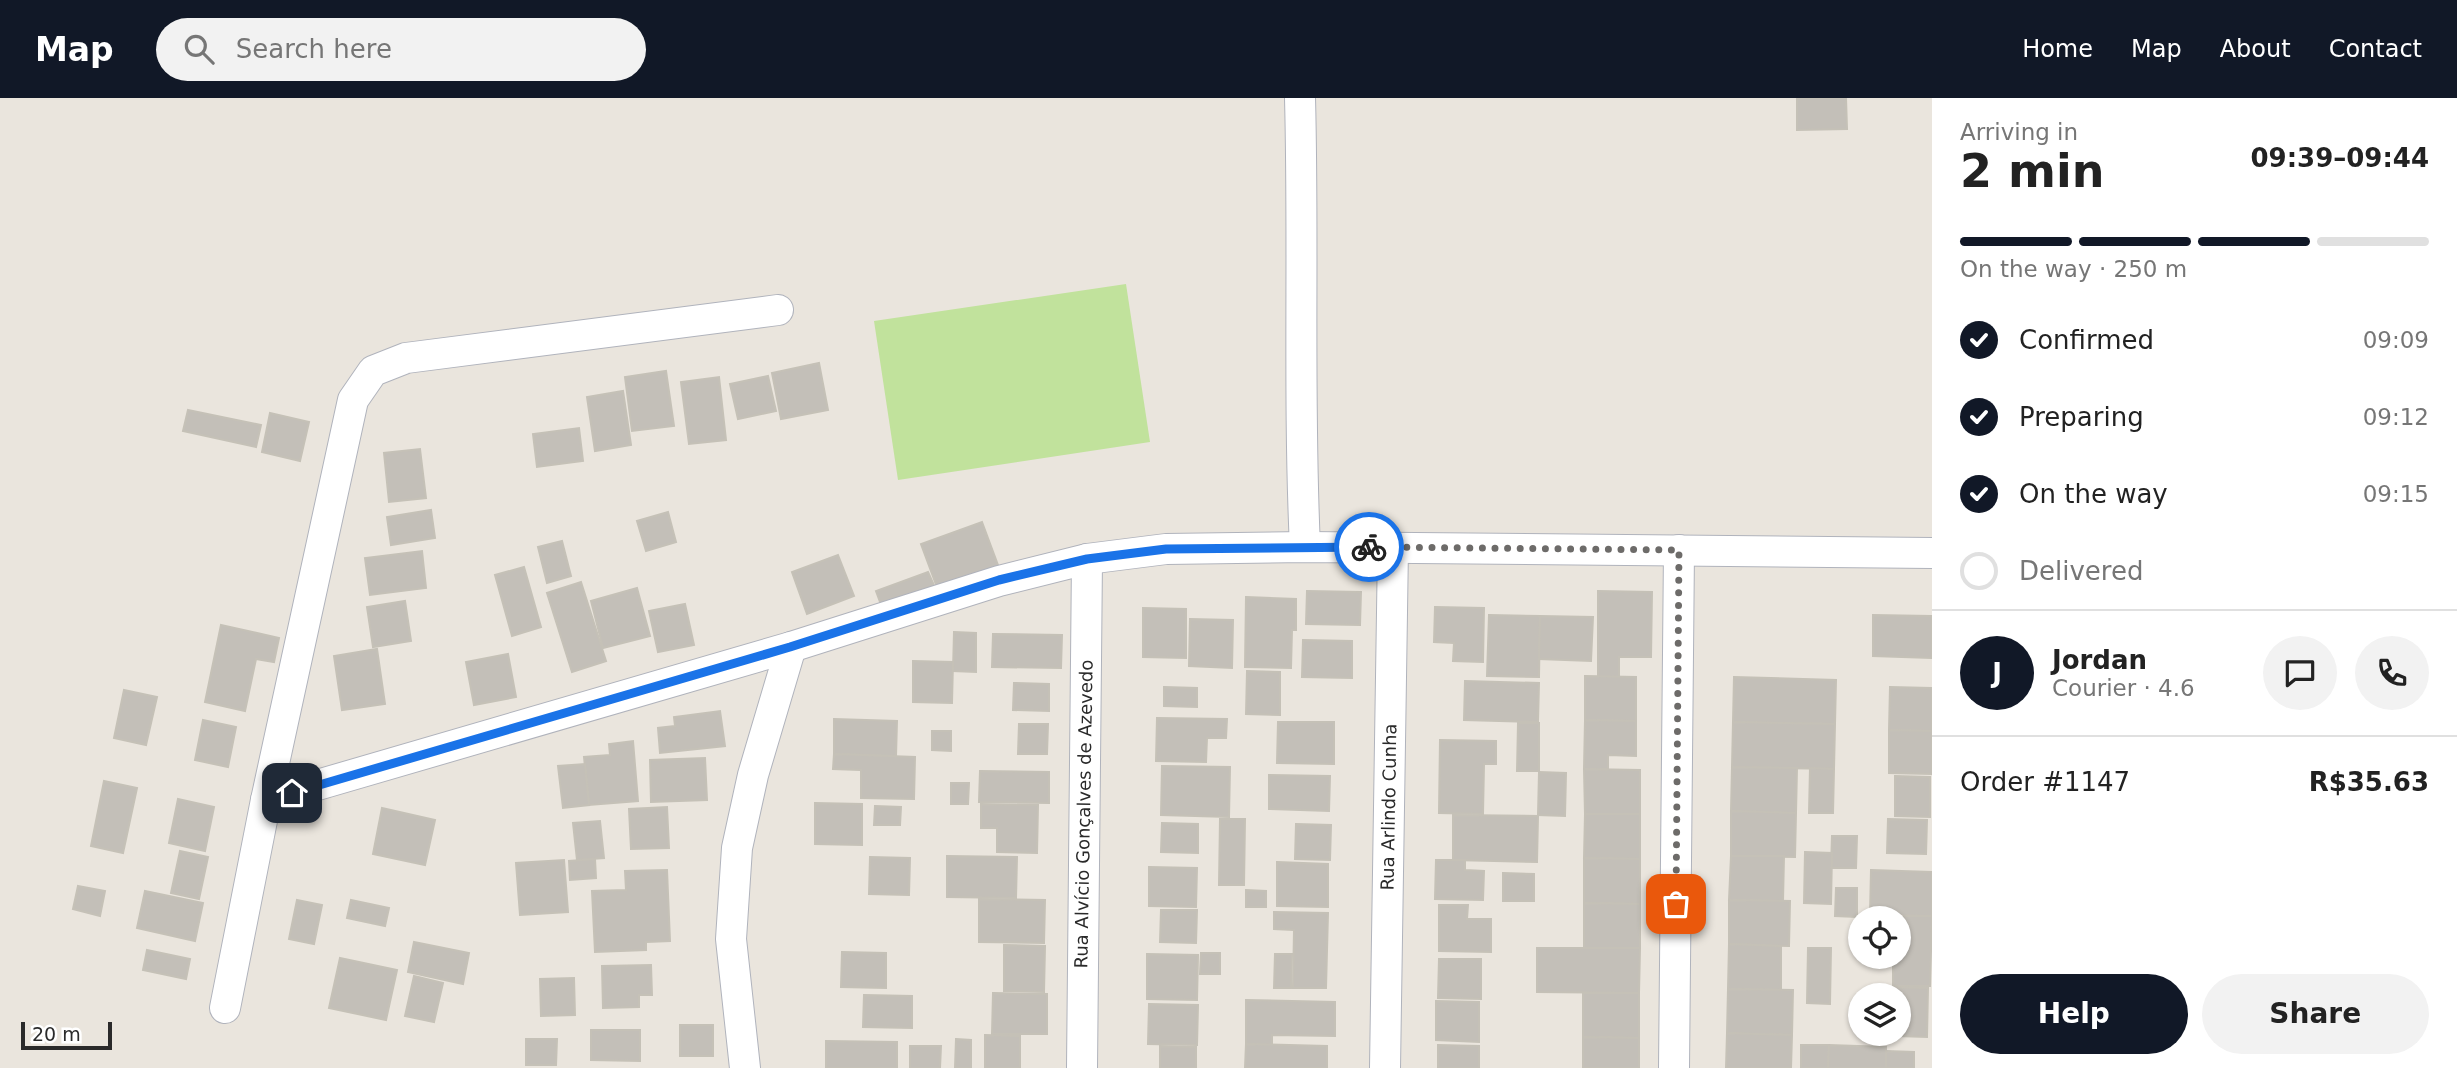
<!DOCTYPE html>
<html lang="en">
<head>
<meta charset="utf-8">
<style>
  :root { --surface:#fff; --page:#f2f2f2; --text:#222; --muted:#767676; --line:#e0e0e0; --accent:#111827 }
  body { margin:0; font-family:"DejaVu Sans",sans-serif; background:var(--page); color:var(--text); height:100vh; display:flex; flex-direction:column; font-size:26px; white-space:nowrap }
  * { box-sizing:border-box; margin:0 }
  p { font-size:23px; color:var(--muted) }
  .icon { flex:none; width:38px; height:38px; fill:none; stroke:currentColor; stroke-width:2; stroke-linecap:round; stroke-linejoin:round }
  .map { position:relative; flex:1; overflow:hidden }
  .sheet { display:flex; flex-direction:column; background:var(--surface); width:525px }
  .sheet>* { flex:none }
  .controls { position:absolute; left:1848px; top:808px; display:grid; gap:14px }
  .controls a { display:grid; place-items:center; width:63px; height:63px; border-radius:50%; background:var(--surface); box-shadow:0 2px 5px #0004; font-size:35px }
  .scale { position:absolute; left:21px; bottom:18px; width:91px; box-sizing:border-box; padding-left:7px; border:4px solid #2a2a2a; border-top:0; font-size:19px; line-height:24px; white-space:nowrap; color:#2a2a2a; -webkit-text-stroke:5px #fff; paint-order:stroke }
  .pin { position:absolute; display:grid; place-items:center; width:60px; height:60px; color:#fff; margin:-30px; border-radius:14px; box-shadow:0 4px 10px #0006 }
  .courier { position:absolute; display:grid; place-items:center; width:70px; height:70px; margin:-35px; border:5px solid #1a73e8; border-radius:50%; background:#fff; color:#222; box-shadow:0 2px 9px #0007 }
  .head em { font-style:normal; font-weight:600 }
  .head div { display:flex; flex-direction:column-reverse }
  .head { display:flex; align-items:center; justify-content:space-between; height:119px; padding:0 28px }
  h1 { font-size:46px; font-weight:600; line-height:52px }
  .bar { display:grid; grid-template-columns:repeat(4,1fr); gap:10px 7px; align-content:center; height:84px; padding:0 28px }
  .bar i { height:9px; border-radius:5px; background:var(--line) }
  .bar .current { background:var(--accent) }
  .bar p { grid-column:span 4 }
  .line { display:flex; align-items:center; gap:18px; padding:0 28px; border-top:2px solid var(--line) }
  .line div { flex:1 }
  .round { display:grid; place-items:center; flex:none; width:74px; height:74px; border-radius:37px; background:var(--page) }
  ol { padding:0 28px; list-style:none }
  li { display:flex; align-items:center; gap:21px; height:77px }
  li p { margin-inline-start:auto }
  li .icon { padding:7px; border-radius:50%; background:var(--accent); color:#fff; stroke-width:4 }
  li:last-child { color:var(--muted) }
  li i { width:38px; height:38px; border:4px solid var(--line); border-radius:50% }
  .cta { display:flex; gap:14px; margin-top:auto; padding:14px 28px }
  .cta a { flex:1; height:80px; border-radius:42px; background:var(--accent); color:#fff; font-size:28px; font-weight:600; line-height:80px; text-align:center }
  .cta a+a { background:var(--page); color:var(--text) }
  header { display:flex; align-items:center; gap:42px; box-sizing:border-box; height:98px; padding:0 35px; background:var(--accent); color:#fff }
  header strong { font-size:33px }
  nav { display:flex; gap:38px; margin-inline-start:auto; font-size:24px }
  .search { width:490px; height:63px; background:var(--page); display:flex; align-items:center; gap:18px; box-sizing:border-box; padding:0 24px; border-radius:38px; color:var(--muted); font-size:26px }
  main { display:flex; flex:1; min-height:0 }
  .map>svg:first-child { display:block }
  .pitch { fill:#c1e29c }
  .building { fill:#c3bfb8; stroke:#c5c1b7; stroke-width:2 }
  .lines { fill:none; stroke-linecap:round; stroke-linejoin:round }
  .minor-casing { stroke:#b0b3bc; stroke-width:32 }
  .minor { stroke:#fff; stroke-width:30 }
  .done { stroke:#6d6b69; stroke-width:7; stroke-dasharray:0 12.6 }
  .route { stroke:#1a73e8; stroke-width:9 }
  .labels { text-anchor:middle; stroke-width:7; stroke-linejoin:round; paint-order:stroke }
  .street-label { font-size:18px; fill:#2a2a2a; stroke:#fff }
</style>
</head>
<body>
<header>
<strong>Map</strong>
<div class="search"><svg class="icon" aria-label="search" viewBox="0 0 24 24"><circle cx="10" cy="10" r="6"/><path d="M15 15l6 6"/></svg>Search here</div>
<nav><a>Home</a><a>Map</a><a>About</a><a>Contact</a></nav>
</header>
<main>
<div class="map">
<svg width="1932" height="970" viewBox="0 0 1932 970">
  <rect width="100%" height="100%" fill="#eae5dd"/>
  <path class="pitch" d="M1126,186L1150,344L898,382L874,223Z"/>
  <g class="building">
    <path d="M1797,0H1846L1847,31L1797,32Z"/>
    <path d="M819,265L828,312L781,321L772,275Z"/>
    <path d="M666,273L674,328L632,333L625,279Z"/>
    <path d="M768,278L776,313L738,321L730,286Z"/>
    <path d="M719,279L726,342L689,346L681,284Z"/>
    <path d="M623,293L631,347L595,353L587,299Z"/>
    <path d="M188,312L261,327L256,349L183,333Z"/>
    <path d="M270,315L309,324L300,363L262,354Z"/>
    <path d="M579,330L583,363L537,369L533,336Z"/>
    <path d="M420,351L426,400L389,404L384,355Z"/>
    <path d="M431,412L435,440L391,447L387,419Z"/>
    <path d="M668,414L676,444L646,453L637,423Z"/>
    <path d="M982,424L1002,478L941,500L921,446Z"/>
    <path d="M562,443L571,478L547,485L538,449Z"/>
    <path d="M422,453L426,490L370,497L365,460Z"/>
    <path d="M838,457L854,498L807,516L792,474Z"/>
    <path d="M524,469L541,529L512,538L495,477Z"/>
    <path d="M928,474L936,492L883,512L876,493Z"/>
    <path d="M581,484L606,563L572,574L547,495Z"/>
    <path d="M637,490L650,538L603,550L591,503Z"/>
    <path d="M1307,493L1361,494L1360,527L1306,526Z"/>
    <path d="M1598,493L1652,494L1651,559H1619V579H1598Z"/>
    <path d="M1246,499L1296,501V532H1292L1291,570L1245,569Z"/>
    <path d="M405,503L411,543L373,549L367,509Z"/>
    <path d="M685,506L694,547L658,554L649,513Z"/>
    <path d="M1435,509L1484,510L1483,564L1453,563L1454,545L1434,544Z"/>
    <path d="M1143,510L1186,511V560L1143,559Z"/>
    <path d="M1489,517L1540,518L1539,579L1487,578Z"/>
    <path d="M1873,517L1932,518V560L1873,558Z"/>
    <path d="M1540,518L1593,519L1591,563L1539,561Z"/>
    <path d="M1190,521L1233,522L1232,570L1189,568Z"/>
    <path d="M221,527L279,540L274,564L256,561L245,613L205,604Z"/>
    <path d="M954,534L976,535V574L953,573Z"/>
    <path d="M993,536L1062,537L1061,570L992,569Z"/>
    <path d="M1303,542L1352,543V580L1302,579Z"/>
    <path d="M377,551L385,606L342,612L334,558Z"/>
    <path d="M508,556L516,599L474,607L466,564Z"/>
    <path d="M913,563L953,564L952,605L913,604Z"/>
    <path d="M1247,573L1280,574V617L1246,616Z"/>
    <path d="M1585,578L1636,579V623L1585,622Z"/>
    <path d="M1734,579L1836,582L1835,626L1733,624Z"/>
    <path d="M1465,583L1539,585L1538,624L1464,622Z"/>
    <path d="M1014,585L1049,586V613L1013,612Z"/>
    <path d="M1164,589L1197,590V609L1164,608Z"/>
    <path d="M1890,589L1932,590V633L1889,632Z"/>
    <path d="M124,592L157,599L146,647L114,640Z"/>
    <path d="M720,613L725,648L660,655L658,630L675,628L674,619Z"/>
    <path d="M1157,620L1227,621L1226,640H1207L1206,664L1156,663Z"/>
    <path d="M834,621L897,623L896,658L834,656Z"/>
    <path d="M203,622L236,629L228,669L195,662Z"/>
    <path d="M1585,622L1636,623V658L1608,657V671H1584Z"/>
    <path d="M1278,624H1334V666L1277,665Z"/>
    <path d="M1733,624L1835,626L1834,671L1732,669Z"/>
    <path d="M1518,625H1539V673H1517Z"/>
    <path d="M1019,626H1048L1047,656H1018Z"/>
    <path d="M1889,632L1932,633V676L1889,675Z"/>
    <path d="M932,633H951V653L932,652Z"/>
    <path d="M1440,642L1496,643V666H1484L1483,716L1439,715Z"/>
    <path d="M633,643L638,703L589,707L584,659L610,657L609,646Z"/>
    <path d="M834,656L915,659L914,701L861,700V672L833,671Z"/>
    <path d="M705,660L707,702L651,704L650,662Z"/>
    <path d="M585,666L589,707L563,710L558,668Z"/>
    <path d="M1162,668L1230,669L1229,719L1161,717Z"/>
    <path d="M1732,669L1797,670L1796,715L1731,713Z"/>
    <path d="M1810,670L1834,671L1833,715H1809Z"/>
    <path d="M1584,671L1640,672V716H1585Z"/>
    <path d="M980,673L1049,674V705L979,704Z"/>
    <path d="M1539,674L1566,675L1565,718L1538,717Z"/>
    <path d="M1269,677L1330,678L1329,713L1269,711Z"/>
    <path d="M1895,678L1930,679V719L1895,718Z"/>
    <path d="M104,683L137,690L123,755L91,748Z"/>
    <path d="M951,685H969L968,706H951Z"/>
    <path d="M178,701L214,709L205,753L169,745Z"/>
    <path d="M815,705L862,706V747L815,746Z"/>
    <path d="M981,706L1038,707L1037,755L997,754V730H981Z"/>
    <path d="M875,708L901,709L900,727H874Z"/>
    <path d="M667,709L669,750L631,751L629,711Z"/>
    <path d="M382,710L435,722L425,767L373,756Z"/>
    <path d="M1731,713L1796,715L1795,759L1731,758Z"/>
    <path d="M1585,716H1640V761L1584,760Z"/>
    <path d="M1453,717L1538,718L1537,764L1453,762Z"/>
    <path d="M1220,721H1245L1244,787H1219Z"/>
    <path d="M1888,721L1927,722L1926,756L1887,755Z"/>
    <path d="M600,723L604,760L577,762L573,725Z"/>
    <path d="M1162,725L1198,726V755L1161,754Z"/>
    <path d="M1296,726L1331,727L1330,762L1295,761Z"/>
    <path d="M1832,738H1857L1856,770H1831Z"/>
    <path d="M180,753L208,759L199,801L171,795Z"/>
    <path d="M1805,754L1832,755L1831,806L1804,805Z"/>
    <path d="M947,758L1017,759L1016,800L947,799Z"/>
    <path d="M1731,758H1784L1783,803L1729,802Z"/>
    <path d="M870,759L910,760L909,797L869,796Z"/>
    <path d="M1584,760L1640,761V806L1584,805Z"/>
    <path d="M595,761L596,780L570,782L569,763Z"/>
    <path d="M564,762L568,814L520,817L516,765Z"/>
    <path d="M1436,762H1465V772L1484,773L1483,802L1435,801Z"/>
    <path d="M1277,764L1328,766V809L1277,808Z"/>
    <path d="M1149,769L1197,770L1196,809L1149,808Z"/>
    <path d="M667,772L670,843L646,844V852L595,854L592,793L626,792L625,773Z"/>
    <path d="M1871,772L1932,774V818L1870,817Z"/>
    <path d="M1503,775L1534,776V803H1503Z"/>
    <path d="M78,788L105,793L100,818L73,811Z"/>
    <path d="M1836,790H1857V819L1835,818Z"/>
    <path d="M1246,792L1266,793V809H1246Z"/>
    <path d="M145,793L203,805L195,843L137,830Z"/>
    <path d="M979,801L1045,802L1044,845L979,844Z"/>
    <path d="M297,802L322,807L314,846L289,841Z"/>
    <path d="M351,802L389,810L385,828L347,820Z"/>
    <path d="M1729,802L1790,803L1789,848L1729,846Z"/>
    <path d="M1584,805L1640,806V850H1584Z"/>
    <path d="M1439,807H1468L1467,821H1491V854L1439,853Z"/>
    <path d="M1161,812H1197L1196,845L1160,844Z"/>
    <path d="M1274,814L1328,815L1326,890H1293L1294,832L1274,831Z"/>
    <path d="M1894,818H1932L1930,888H1893V859H1899V821H1894Z"/>
    <path d="M414,844L469,855L463,886L408,874Z"/>
    <path d="M1729,846L1781,848V892L1728,891Z"/>
    <path d="M1004,847L1045,848L1044,894L1004,893Z"/>
    <path d="M1537,850H1640L1639,895L1537,894Z"/>
    <path d="M1808,850H1831L1830,906L1807,905Z"/>
    <path d="M147,852L190,861L186,881L143,872Z"/>
    <path d="M842,854L886,855V890L841,889Z"/>
    <path d="M1201,855H1220V876H1200Z"/>
    <path d="M1147,856L1198,857L1197,902L1147,901Z"/>
    <path d="M1275,856H1292L1291,890H1274Z"/>
    <path d="M340,860L397,872L386,922L329,910Z"/>
    <path d="M1439,861H1481V901L1438,900Z"/>
    <path d="M651,867L652,897H639V909L603,910L602,868Z"/>
    <path d="M414,878L443,885L434,924L405,918Z"/>
    <path d="M574,880L575,917L541,918L540,881Z"/>
    <path d="M1891,889L1928,890L1927,939L1864,937L1899,936V898H1891Z"/>
    <path d="M1728,891L1793,892L1792,937L1727,935Z"/>
    <path d="M993,895L1047,896V936H992Z"/>
    <path d="M1583,895H1639V940L1583,939Z"/>
    <path d="M864,897L912,898V930L863,929Z"/>
    <path d="M1246,902L1335,904V938L1272,937V947L1246,946Z"/>
    <path d="M1436,903L1479,904V944L1436,942Z"/>
    <path d="M1149,906L1198,907L1197,947L1148,946Z"/>
    <rect x="680" y="927" width="33" height="31"/>
    <path d="M591,932H640V963L591,962Z"/>
    <path d="M1727,935L1792,937L1791,970H1726Z"/>
    <path d="M985,937L1020,938V970H985Z"/>
    <path d="M1583,939L1639,940V970H1583Z"/>
    <path d="M526,941H557L556,967H526Z"/>
    <path d="M956,941L971,942V970H955Z"/>
    <path d="M826,943L897,944V970H826Z"/>
    <path d="M1246,946L1327,948V970H1245Z"/>
    <path d="M1438,947L1479,948V970H1438Z"/>
    <path d="M1801,947H1829L1828,970H1801Z"/>
    <path d="M1829,947L1886,949V970H1828Z"/>
    <path d="M910,948H941L940,970H910Z"/>
    <path d="M1160,948L1196,949V970H1160Z"/>
    <path d="M1886,953L1914,954V970H1886Z"/>
  </g>
  <g class="lines">
    <defs>
      <g id="minor">
        <path d="M1300,0C1304,150 1298,300 1305,449"/>
        <path d="M266,702L791,549L999,483L1087,461L1166,451L1305,449L1932,455"/>
        <path d="M225,910L266,702L353,302L373,273L406,260L778,212"/>
        <path d="M745,970L731,841L737,750L753,677L791,549"/>
        <path d="M1082,970L1087,461"/>
        <path d="M1385,970L1393,449"/>
        <path d="M1674,970L1679,452"/>
      </g>
    </defs>
    <use href="#minor" class="minor-casing"/>
    <use href="#minor" class="minor"/>
  </g>
  <g class="lines">
    <path class="done" d="M1369,449L1679,452L1676,806"/>
    <path class="route" d="M292,695L790,549L999,482L1087,461L1166,451L1369,449"/>
  </g>
  <g class="labels">
    <g class="street-label">
      <text transform="translate(1389 709) rotate(-89)" y="6">Rua Arlindo Cunha</text>
      <text transform="translate(1084 716) rotate(-89)" y="6">Rua Alvício Gonçalves de Azevedo</text>
    </g>
  </g>
</svg>
<div class="controls">
<a><svg class="icon" aria-label="locate" viewBox="0 0 24 24"><circle cx="12" cy="12" r="6"/><path d="M12 2v4M12 18v4M2 12h4M18 12h4"/></svg></a>
<a><svg class="icon" aria-label="layers" viewBox="0 0 24 24"><path d="M12 4l9 5-9 5-9-5zM3 14l9 5 9-5"/></svg></a>
</div>
<div class="scale">20 m</div>
<div class="pin" style="left:1676px;top:806px;background:#ea580c"><svg class="icon" aria-label="bag" viewBox="0 0 24 24"><path d="M5 8h14l-1 12H6zM9 8a3 3 0 0 1 6 0"/></svg></div>
<div class="pin" style="left:292px;top:695px;background:#1f2937"><svg class="icon" aria-label="home" viewBox="0 0 24 24"><path d="M3 11l9-7 9 7M6 9v11h12V9"/></svg></div>
<div class="courier" style="left:1369px;top:449px"><svg class="icon" aria-label="bike" viewBox="0 0 24 24"><circle cx="6" cy="16" r="4"/><circle cx="18" cy="16" r="4"/><path d="M6 16l4-8h5l3 8M10 8l3 8H6M13 5h3"/></svg></div>
</div>
<section class="sheet">
<div class="head"><div><h1>2 min</h1><p>Arriving in</p></div><em>09:39–09:44</em></div>
<div class="bar"><i class="current"></i><i class="current"></i><i class="current"></i><i></i><p>On the way · 250 m</p></div>
<ol>
<li><svg class="icon" aria-label="check" viewBox="0 0 24 24"><path d="M5 12l5 5 9-10"/></svg>Confirmed<p>09:09</p></li>
<li><svg class="icon" aria-label="check" viewBox="0 0 24 24"><path d="M5 12l5 5 9-10"/></svg>Preparing<p>09:12</p></li>
<li><svg class="icon" aria-label="check" viewBox="0 0 24 24"><path d="M5 12l5 5 9-10"/></svg>On the way<p>09:15</p></li>
<li><i></i>Delivered</li>
</ol>
<div class="line" style="height:126px"><b class="round" style="background:var(--accent);color:#fff">J</b><div><b>Jordan</b><p>Courier · 4.6</p></div><a class="round"><svg class="icon" aria-label="chat" viewBox="0 0 24 24"><path d="M4 5h16v11H9l-5 4z"/></svg></a><a class="round"><svg class="icon" aria-label="phone" viewBox="0 0 24 24"><path d="M5 4h4l2 5-3 2q2 4 5 5l2-3 5 2v4C11 20 4 13 5 4z"/></svg></a></div>
<div class="line" style="height:91px"><div>Order #1147</div><b>R$35.63</b></div>
<div class="cta"><a>Help</a><a>Share</a></div>
</section>
</main>
</body>
</html>
